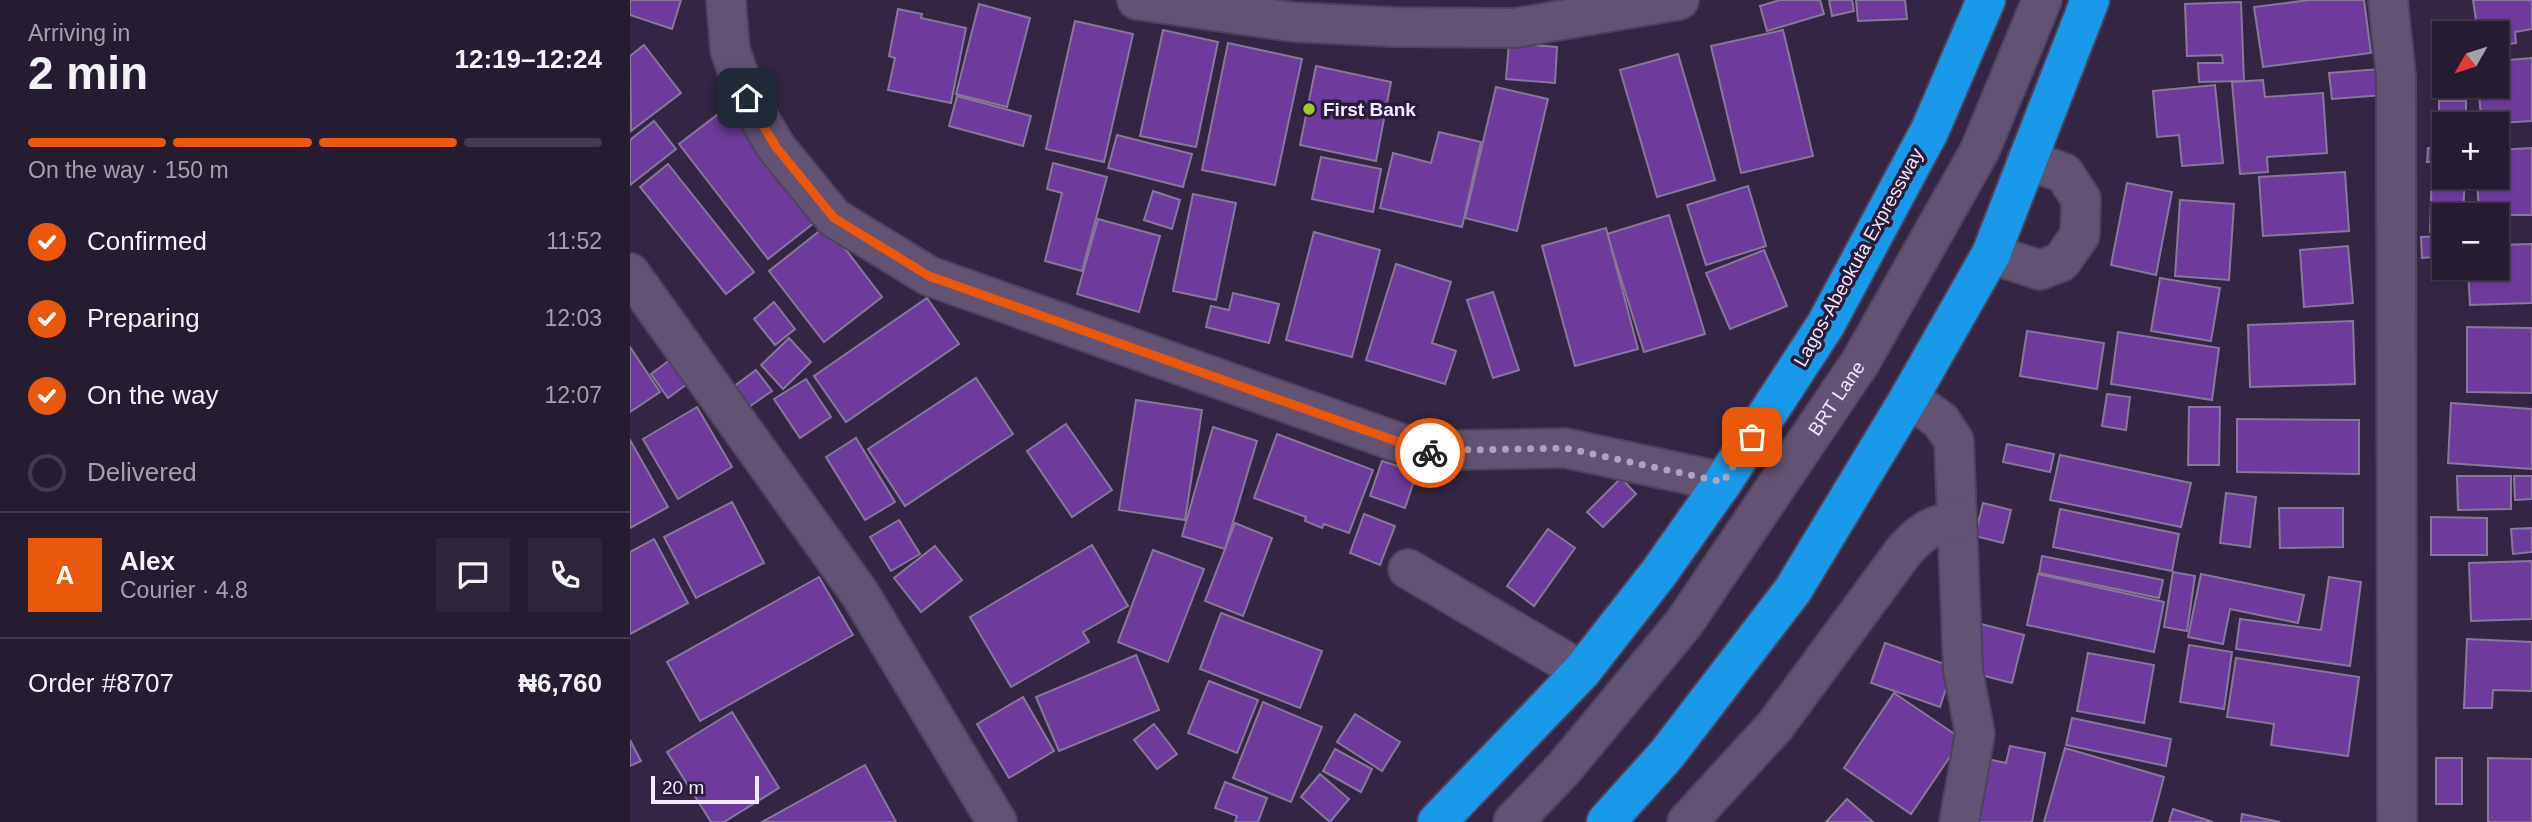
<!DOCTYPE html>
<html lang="en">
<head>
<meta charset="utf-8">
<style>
  :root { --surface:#261c32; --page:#2e253a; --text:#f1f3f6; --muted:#a4a1ac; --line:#423a4d; --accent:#ea580c }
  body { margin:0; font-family:Helvetica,sans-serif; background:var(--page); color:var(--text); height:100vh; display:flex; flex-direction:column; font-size:26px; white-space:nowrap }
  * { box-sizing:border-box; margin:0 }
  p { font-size:23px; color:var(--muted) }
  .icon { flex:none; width:38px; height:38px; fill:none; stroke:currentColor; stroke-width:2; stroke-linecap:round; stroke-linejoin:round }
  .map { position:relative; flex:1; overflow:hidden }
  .panel { display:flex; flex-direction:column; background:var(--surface); width:630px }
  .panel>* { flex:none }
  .needle { width:46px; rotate:231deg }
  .buttons { position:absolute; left:1802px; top:21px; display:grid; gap:14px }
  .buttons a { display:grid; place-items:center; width:77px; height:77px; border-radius:0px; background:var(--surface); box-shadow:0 2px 5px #0004,0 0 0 2px var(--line); font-size:35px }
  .scale { position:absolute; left:21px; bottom:18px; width:108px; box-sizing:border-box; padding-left:7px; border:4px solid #f2e9fd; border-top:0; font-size:19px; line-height:24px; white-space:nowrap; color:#f2e9fd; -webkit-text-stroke:5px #291b39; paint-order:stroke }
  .pin { position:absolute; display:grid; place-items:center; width:60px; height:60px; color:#fff; margin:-30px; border-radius:14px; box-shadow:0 4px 10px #0006 }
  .courier { position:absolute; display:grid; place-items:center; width:70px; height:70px; margin:-35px; border:5px solid #ea580c; border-radius:50%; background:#fff; color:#222; box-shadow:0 2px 9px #0007 }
  .head em { font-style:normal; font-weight:800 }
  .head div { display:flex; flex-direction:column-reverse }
  .head { display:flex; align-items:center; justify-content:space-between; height:119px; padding:0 28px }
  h1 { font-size:46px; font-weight:800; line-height:52px }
  .bar { display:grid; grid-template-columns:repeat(4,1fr); gap:10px 7px; align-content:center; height:84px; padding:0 28px }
  .bar i { height:9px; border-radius:5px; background:var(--line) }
  .bar .selected { background:var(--accent) }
  .bar p { grid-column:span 4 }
  .line { display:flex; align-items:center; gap:18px; padding:0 28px; border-top:2px solid var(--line) }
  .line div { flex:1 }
  .round { display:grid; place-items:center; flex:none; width:74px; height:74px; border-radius:0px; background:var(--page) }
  ol { padding:0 28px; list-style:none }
  li { display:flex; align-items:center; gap:21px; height:77px }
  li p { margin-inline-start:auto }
  li .icon { padding:7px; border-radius:50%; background:var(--accent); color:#fff; stroke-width:4 }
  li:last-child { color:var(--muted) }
  li i { width:38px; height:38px; border:4px solid var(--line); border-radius:50% }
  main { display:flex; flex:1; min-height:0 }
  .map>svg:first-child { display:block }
  .building { fill:#6c3b9b; stroke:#87789b; stroke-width:2 }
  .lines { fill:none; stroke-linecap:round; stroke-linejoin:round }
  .minor-casing { stroke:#4f425c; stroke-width:42 }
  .highway-casing { stroke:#4f425c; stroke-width:42 }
  .minor { stroke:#625274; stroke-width:38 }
  .highway { stroke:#1a99eb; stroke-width:38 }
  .done { stroke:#afa4bc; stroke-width:7; stroke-dasharray:0 12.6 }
  .route { stroke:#ea580c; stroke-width:9 }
  .poi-dot { fill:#9eca2f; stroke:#291b39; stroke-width:2.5 }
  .labels { text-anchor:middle; stroke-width:7; stroke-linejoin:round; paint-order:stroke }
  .poi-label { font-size:19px; font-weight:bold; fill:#f2e9fd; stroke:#291b39; text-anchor:start }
  .street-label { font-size:19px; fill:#f2e9fd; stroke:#291b39 }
</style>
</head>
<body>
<main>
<section class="panel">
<div class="head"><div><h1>2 min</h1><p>Arriving in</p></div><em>12:19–12:24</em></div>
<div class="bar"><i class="selected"></i><i class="selected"></i><i class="selected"></i><i></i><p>On the way · 150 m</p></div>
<ol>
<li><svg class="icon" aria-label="check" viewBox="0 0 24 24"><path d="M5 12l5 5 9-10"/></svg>Confirmed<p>11:52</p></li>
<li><svg class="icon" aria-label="check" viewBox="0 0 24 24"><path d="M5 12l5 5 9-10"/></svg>Preparing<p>12:03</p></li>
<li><svg class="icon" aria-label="check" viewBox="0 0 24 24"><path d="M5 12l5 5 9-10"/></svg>On the way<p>12:07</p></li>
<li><i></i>Delivered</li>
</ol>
<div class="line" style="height:126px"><b class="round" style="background:var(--accent);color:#fff">A</b><div><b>Alex</b><p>Courier · 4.8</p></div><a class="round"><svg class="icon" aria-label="chat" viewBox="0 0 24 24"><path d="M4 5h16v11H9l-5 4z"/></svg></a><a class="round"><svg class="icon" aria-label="phone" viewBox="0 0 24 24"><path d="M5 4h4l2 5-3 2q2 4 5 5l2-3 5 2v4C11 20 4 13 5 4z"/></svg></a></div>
<div class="line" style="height:91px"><div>Order #8707</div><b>₦6,760</b></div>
</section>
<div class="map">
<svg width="1902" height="822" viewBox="0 0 1902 822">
  <rect width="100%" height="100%" fill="#332543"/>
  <g class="building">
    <path d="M0,0H51L42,29L0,15Z"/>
    <path d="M1150,0H1190L1194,14L1137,31L1130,6Z"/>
    <path d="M1199,0H1222L1224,11L1202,16Z"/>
    <path d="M1226,0H1275L1277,19L1228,21Z"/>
    <path d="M1679,0H1734L1741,53L1633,67L1624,7Z"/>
    <path d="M1843,0H1902V29L1885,32L1886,43L1867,46V33H1848Z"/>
    <path d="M1611,2L1614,81L1569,82L1568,63H1593L1592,55L1557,56L1555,4Z"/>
    <path d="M349,4L400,18L377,107L326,94Z"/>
    <path d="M268,9L292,14L291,18L336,28L321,103L258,90L265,58L259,56Z"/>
    <path d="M445,21L503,34L474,162L416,149Z"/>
    <path d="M533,30L588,42L566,147L510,136Z"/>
    <path d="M1153,30L1183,156L1111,173L1081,46Z"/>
    <path d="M598,43L672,59L645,185L572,170Z"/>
    <path d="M879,43L927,47L925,83L876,79Z"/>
    <path d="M14,45L51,93L1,131L0,56Z"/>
    <path d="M1048,54L1085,180L1027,197L990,70Z"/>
    <path d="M1902,58V121L1852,124L1848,86H1867V61Z"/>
    <path d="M686,66L761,82L746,161L670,145Z"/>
    <path d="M1750,69L1753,95L1702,99L1699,73Z"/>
    <path d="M1803,69H1815V86H1843V99H1803Z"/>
    <path d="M1633,80L1635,97L1693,93L1697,153L1637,157L1638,172L1610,174L1602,82Z"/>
    <path d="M1585,85L1593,163L1552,166L1549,135L1527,137L1523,91Z"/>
    <path d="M866,87L918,99L887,231L835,218Z"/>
    <path d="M327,96L401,116L393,146L319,126Z"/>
    <path d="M1809,101H1836V124H1815V162H1797L1798,148H1809Z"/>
    <path d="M100,105L189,219L138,259L49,144Z"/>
    <path d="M24,121L46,149L0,185V140Z"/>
    <path d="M809,132L851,142L832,227L750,208L763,153L801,163Z"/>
    <path d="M487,135L562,154L553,187L478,168Z"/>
    <path d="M1902,148V215H1849L1847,177H1867V150Z"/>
    <path d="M691,157L751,169L743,212L682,199Z"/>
    <path d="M423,163L477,177L452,271L415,261L432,193L417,189Z"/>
    <path d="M38,164L124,272L96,294L10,187Z"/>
    <path d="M1802,168L1815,169V177H1835L1833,215H1815V233L1800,232Z"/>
    <path d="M1715,172L1719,231L1633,236L1629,177Z"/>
    <path d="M1497,183L1542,192L1526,275L1481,265Z"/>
    <path d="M1118,186L1136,246L1076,265L1057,205Z"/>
    <path d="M523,191L550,200L542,229L514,220Z"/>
    <path d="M563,194L606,203L586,300L543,291Z"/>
    <path d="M1550,200L1604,204L1599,280L1545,276Z"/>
    <path d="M1039,215L1075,334L1014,352L977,234Z"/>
    <path d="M468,219L530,236L509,312L447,294Z"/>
    <path d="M197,225L252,297L194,342L139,271Z"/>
    <path d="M976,228L1008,349L945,366L912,246Z"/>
    <path d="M684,232L750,250L722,357L656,340Z"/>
    <path d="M1815,236V256L1792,258L1791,237Z"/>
    <path d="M1902,244V303L1840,305L1838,268H1867V245Z"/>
    <path d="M1718,246L1723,303L1674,307L1670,250Z"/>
    <path d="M1134,250L1157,306L1100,329L1076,273Z"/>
    <path d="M766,264L821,282L802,343L826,351L815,384L736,360Z"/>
    <path d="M1530,278L1590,288L1581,341L1521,331Z"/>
    <path d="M863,292L889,370L863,378L837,300Z"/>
    <path d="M603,293L649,304L639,343L576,327L581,306L599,310Z"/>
    <path d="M297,298L329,344L216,422L184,376Z"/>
    <path d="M144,302L165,329L145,345L124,319Z"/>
    <path d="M1723,321L1725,384L1620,387L1618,325Z"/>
    <path d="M1837,327L1902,328V393L1837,392Z"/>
    <path d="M1397,331L1474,343L1467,389L1390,376Z"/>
    <path d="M1488,332L1589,348L1582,400L1481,384Z"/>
    <path d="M159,338L181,362L153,389L131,365Z"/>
    <path d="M0,347L30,392L0,412Z"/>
    <path d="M40,360L57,384L38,398L21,374Z"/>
    <path d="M126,370L142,391L113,411L99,390Z"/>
    <path d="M346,378L383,434L275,506L238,449Z"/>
    <path d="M176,379L201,417L170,438L144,399Z"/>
    <path d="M1477,394L1500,397L1496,430L1472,426Z"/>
    <path d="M506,400L572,410L555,520L489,510Z"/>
    <path d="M1821,403L1902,409V469L1818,463Z"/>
    <path d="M67,407L102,467L48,499L13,439Z"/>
    <path d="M1559,407H1590L1589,465H1558Z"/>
    <path d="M1607,419L1729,420V474L1607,472Z"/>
    <path d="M436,424L482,490L442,517L397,451Z"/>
    <path d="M583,427L627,441L595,549L552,536Z"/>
    <path d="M647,434L743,470L719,533L694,524L692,528L675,521L676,517L624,498Z"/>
    <path d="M226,438L265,502L235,520L196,457Z"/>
    <path d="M0,440L38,507L0,528Z"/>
    <path d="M1377,444L1424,454L1420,472L1373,462Z"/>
    <path d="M1430,455L1561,483L1551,527L1420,500Z"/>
    <path d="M752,461L787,472L775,508L740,496Z"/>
    <path d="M1827,476H1881V509L1828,510Z"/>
    <path d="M1884,476H1902V499L1885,500Z"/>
    <path d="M991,478L1006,494L973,527L957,512Z"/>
    <path d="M1596,493L1626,497L1620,547L1590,543Z"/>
    <path d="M102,502L134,563L66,598L34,537Z"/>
    <path d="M1353,503L1381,510L1373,543L1345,536Z"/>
    <path d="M1649,508H1713V547L1650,548Z"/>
    <path d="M1430,509L1549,534L1542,571L1423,547Z"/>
    <path d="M734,514L765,526L750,565L720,553Z"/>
    <path d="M1801,517L1857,518V555H1801Z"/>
    <path d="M269,520L290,554L261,571L240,537Z"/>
    <path d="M605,523L642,538L613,616L575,601Z"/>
    <path d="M1902,528V552L1883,554L1881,529Z"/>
    <path d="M918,529L945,548L904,606L877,586Z"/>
    <path d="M24,539L58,603L0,634V552Z"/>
    <path d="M462,545L498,606L453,632L459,642L381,687L340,617Z"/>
    <path d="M305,546L332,580L291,612L264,578Z"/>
    <path d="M523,550L574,569L538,662L488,642Z"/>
    <path d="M1412,556L1533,580L1529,598L1409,573Z"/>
    <path d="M1902,561V619L1841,621L1839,563Z"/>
    <path d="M1543,572L1565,576L1557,631L1534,627Z"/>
    <path d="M1408,574L1534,602L1524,652L1397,625Z"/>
    <path d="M1571,574L1674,595L1668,623L1600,609L1593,644L1558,637Z"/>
    <path d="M189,577L223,635L70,721L37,662Z"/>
    <path d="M1699,577L1731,582L1720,666L1606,649L1610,619L1691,630Z"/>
    <path d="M591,613L692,651L670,708L570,669Z"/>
    <path d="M1351,624L1394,635L1382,683L1339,672Z"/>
    <path d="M1837,639L1902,642V691L1863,690L1862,708H1834Z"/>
    <path d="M1255,643L1323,667L1310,707L1241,683Z"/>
    <path d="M1559,645L1602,652L1594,709L1550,702Z"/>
    <path d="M1458,653L1524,665L1514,723L1447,711Z"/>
    <path d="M506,655L529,710L429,751L406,697Z"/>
    <path d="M1606,658L1729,677L1718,756L1641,745L1644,724L1597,717Z"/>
    <path d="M579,681L628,700L607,753L558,733Z"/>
    <path d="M1264,693L1332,739L1281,814L1214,768Z"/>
    <path d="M393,697L424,751L379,778L347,724Z"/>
    <path d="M633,702L692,727L661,802L603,778Z"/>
    <path d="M102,712L149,788L94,822H81L37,752Z"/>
    <path d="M725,714L770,742L752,771L707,742Z"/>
    <path d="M1442,718L1541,739L1536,766L1436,745Z"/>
    <path d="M524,724L547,754L527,769L504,740Z"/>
    <path d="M0,740L11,761L0,766Z"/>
    <path d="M1380,746L1415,753L1402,822H1345L1357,759L1376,763Z"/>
    <path d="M1435,748L1534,777L1522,822H1414Z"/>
    <path d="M705,749L742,769L731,792L693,771Z"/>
    <rect x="1806" y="758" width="26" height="46"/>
    <path d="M1858,758L1902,759V822H1858Z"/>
    <path d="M235,765L266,822H132Z"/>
    <path d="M690,774L719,799L700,822L671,797Z"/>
    <path d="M595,782L637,798L628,822H605L607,816L585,808Z"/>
    <path d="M1217,799L1243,822H1196Z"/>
    <path d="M1543,809L1583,822H1539Z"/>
    <path d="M1612,814L1650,822H1611Z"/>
  </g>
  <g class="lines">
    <defs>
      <g id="minor">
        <path d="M96,0L100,50L117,98L146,147L204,218L299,276L798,453L831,450L935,448L1093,482"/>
        <path d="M507,0L663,22L762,27L885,28L1049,0"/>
        <path d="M1758,0L1766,76L1767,822"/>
        <path d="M1361,254L1410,270L1431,262L1450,235L1451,199L1434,173L1397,160"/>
        <path d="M0,273L230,594L367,822"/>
        <path d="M1279,398L1311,421L1324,441L1333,670L1345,734L1329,822"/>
        <path d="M778,569L952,671"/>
        <path id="s1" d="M883,822L935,767L1054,623L1231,361L1350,150L1412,0"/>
        <path d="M1057,822L1145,726L1274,551C1292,531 1301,526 1327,520"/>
      </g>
      <g id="highway">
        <path d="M807,822L952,671L1028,574L1093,482L1196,324L1300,130L1356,0"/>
        <path d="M976,822L1037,754L1163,590L1279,398L1361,254L1460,0"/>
      </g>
    </defs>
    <use href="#minor" class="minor-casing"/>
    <use href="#highway" class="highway-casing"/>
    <use href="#minor" class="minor"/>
    <use href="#highway" class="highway"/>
  </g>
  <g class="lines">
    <path class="done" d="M800,453L831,450L935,448L1093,482L1122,437"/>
    <path class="route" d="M117,98L146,147L204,218L299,276L800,453"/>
  </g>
  <circle class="poi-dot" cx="679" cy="109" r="7"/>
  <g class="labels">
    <g class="poi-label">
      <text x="693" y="116">First Bank</text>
    </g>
    <g class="street-label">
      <text transform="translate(1228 257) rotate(-61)" y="7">Lagos-Abeokuta Expressway</text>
      <text dy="7" stroke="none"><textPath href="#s1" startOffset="534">BRT Lane</textPath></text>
    </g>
  </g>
</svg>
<div class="buttons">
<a><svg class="needle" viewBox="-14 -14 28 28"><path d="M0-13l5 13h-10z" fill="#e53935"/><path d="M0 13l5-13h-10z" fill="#a4a1ac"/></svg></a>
<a>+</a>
<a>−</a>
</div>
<div class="scale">20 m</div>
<div class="pin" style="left:1122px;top:437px;background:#ea580c"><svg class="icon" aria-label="bag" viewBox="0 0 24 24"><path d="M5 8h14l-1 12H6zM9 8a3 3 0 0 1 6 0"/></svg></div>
<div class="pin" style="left:117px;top:98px;background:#1f2937"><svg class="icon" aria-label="home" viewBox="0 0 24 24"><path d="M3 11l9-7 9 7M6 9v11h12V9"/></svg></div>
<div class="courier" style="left:800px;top:453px"><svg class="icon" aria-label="bike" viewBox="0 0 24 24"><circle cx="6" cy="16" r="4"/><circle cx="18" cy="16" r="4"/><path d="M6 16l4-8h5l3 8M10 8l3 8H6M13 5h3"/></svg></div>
</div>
</main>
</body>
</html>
